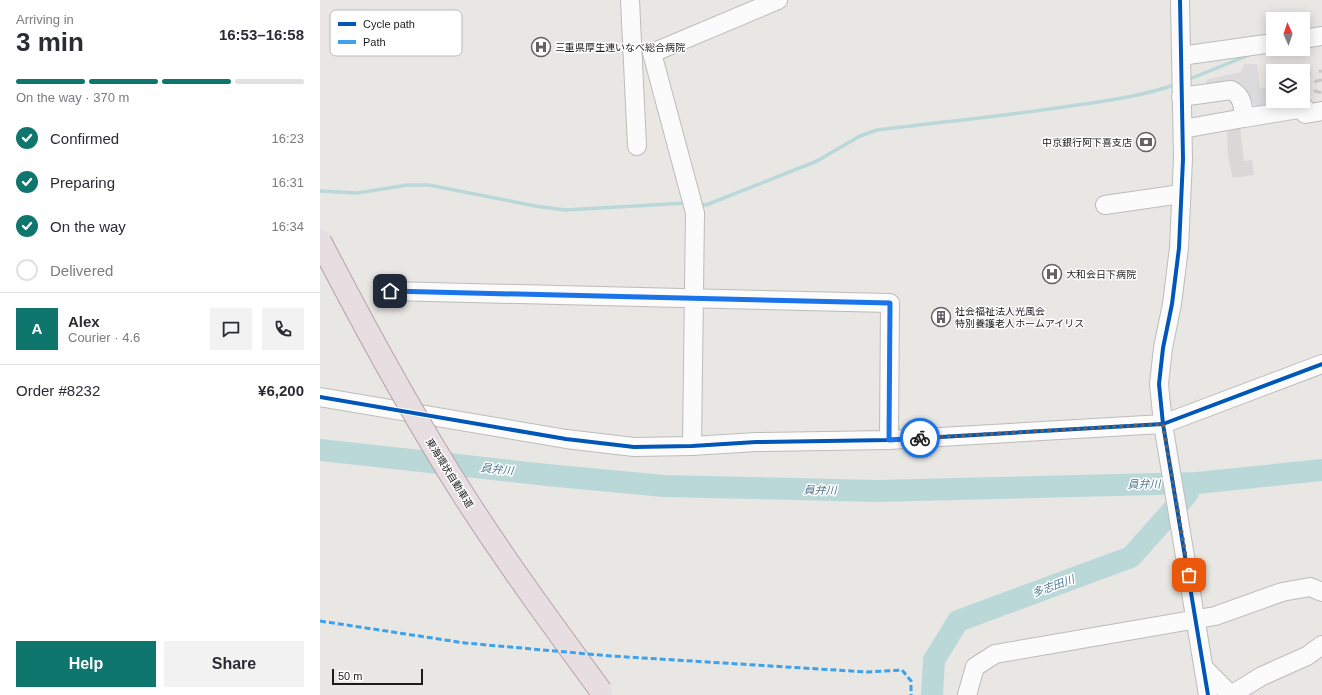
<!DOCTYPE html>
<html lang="en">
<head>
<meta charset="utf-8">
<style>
  :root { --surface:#fff; --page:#f2f2f3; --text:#2b2b33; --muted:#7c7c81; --line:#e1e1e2; --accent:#0f766e }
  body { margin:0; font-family:Helvetica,"Noto Sans JP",sans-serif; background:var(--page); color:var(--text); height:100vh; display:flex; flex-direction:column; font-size:15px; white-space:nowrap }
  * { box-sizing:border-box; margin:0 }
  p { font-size:13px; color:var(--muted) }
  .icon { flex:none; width:22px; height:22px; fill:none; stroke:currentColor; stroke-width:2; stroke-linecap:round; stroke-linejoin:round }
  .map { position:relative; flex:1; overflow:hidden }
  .sheet { display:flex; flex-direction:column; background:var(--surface); width:320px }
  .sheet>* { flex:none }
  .needle { width:26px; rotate:357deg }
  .fabs { position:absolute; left:946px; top:12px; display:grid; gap:8px }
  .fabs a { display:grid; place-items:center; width:44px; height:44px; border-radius:0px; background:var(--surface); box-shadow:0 2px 10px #0003; font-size:20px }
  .scale { position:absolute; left:12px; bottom:10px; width:91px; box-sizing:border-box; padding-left:4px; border:2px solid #1b1b1b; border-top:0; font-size:11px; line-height:14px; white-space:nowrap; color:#1b1b1b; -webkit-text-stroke:3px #fff; paint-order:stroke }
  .pin { position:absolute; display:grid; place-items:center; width:34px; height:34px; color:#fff; margin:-17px; border-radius:8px; box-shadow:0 2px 6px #0006 }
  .courier { position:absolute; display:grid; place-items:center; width:40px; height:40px; margin:-20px; border:3px solid #1a73e8; border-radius:50%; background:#fff; color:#222; box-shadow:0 1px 5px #0007 }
  .headline em { font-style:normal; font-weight:600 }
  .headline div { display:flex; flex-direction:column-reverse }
  .headline { display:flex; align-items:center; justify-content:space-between; height:68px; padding:0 16px }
  h1 { font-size:26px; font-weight:600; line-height:30px }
  .bar { display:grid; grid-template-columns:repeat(4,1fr); gap:6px 4px; align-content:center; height:48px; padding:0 16px }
  .bar i { height:5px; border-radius:3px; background:var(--line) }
  .bar .current { background:var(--accent) }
  .bar p { grid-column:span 4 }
  .line { display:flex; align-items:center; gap:10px; padding:0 16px; border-top:1px solid var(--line) }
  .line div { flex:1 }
  .round { display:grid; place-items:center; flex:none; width:42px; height:42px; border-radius:0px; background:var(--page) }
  ol { padding:0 16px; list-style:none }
  li { display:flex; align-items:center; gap:12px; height:44px }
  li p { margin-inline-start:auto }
  li .icon { padding:4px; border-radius:50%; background:var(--accent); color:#fff; stroke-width:4 }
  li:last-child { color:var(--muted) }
  li i { width:22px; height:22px; border:2px solid var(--line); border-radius:50% }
  .cta { display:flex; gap:8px; margin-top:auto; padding:8px 16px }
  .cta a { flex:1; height:46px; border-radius:0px; background:var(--accent); color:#fff; font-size:16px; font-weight:600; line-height:46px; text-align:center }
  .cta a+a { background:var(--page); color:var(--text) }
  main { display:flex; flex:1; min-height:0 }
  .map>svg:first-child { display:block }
  .parking { fill:#d9d8d7 }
  .plaza { fill:#dbdbde }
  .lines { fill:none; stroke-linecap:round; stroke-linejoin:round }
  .stream { stroke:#bbd8d9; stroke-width:3.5 }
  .river { stroke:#bbd8d9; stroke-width:22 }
  .minor-casing { stroke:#bcbcba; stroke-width:20 }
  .minor { stroke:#fcfbfb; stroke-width:18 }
  .rail { stroke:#c9c8c8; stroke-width:3; stroke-dasharray:8 8; stroke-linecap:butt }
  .highway-bridge-casing { stroke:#baa0ab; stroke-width:24; stroke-linecap:butt }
  .highway-bridge { stroke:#e7dee1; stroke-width:22 }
  .quiet { stroke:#3da2ea; stroke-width:3; stroke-dasharray:6 3; stroke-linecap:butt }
  .cycleway-casing { stroke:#fff; stroke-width:6 }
  .cycleway { stroke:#0057b8; stroke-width:4 }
  .done { stroke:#636261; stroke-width:4; stroke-dasharray:0 7.2 }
  .route { stroke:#1a73e8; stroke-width:5 }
  .labels { text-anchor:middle; stroke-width:3; stroke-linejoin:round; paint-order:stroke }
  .poi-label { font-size:10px; fill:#1b1b1b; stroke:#fff; text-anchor:start }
  .street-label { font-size:10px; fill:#1b1b1b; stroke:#fff }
  .water-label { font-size:11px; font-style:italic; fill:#4d7890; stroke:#fff }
  .key { fill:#fff; stroke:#bbb; stroke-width:1 }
  .key-label { font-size:11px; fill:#1b1b1b }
</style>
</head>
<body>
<main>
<section class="sheet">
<div class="headline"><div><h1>3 min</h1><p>Arriving in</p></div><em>16:53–16:58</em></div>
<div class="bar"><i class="current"></i><i class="current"></i><i class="current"></i><i></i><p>On the way · 370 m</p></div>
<ol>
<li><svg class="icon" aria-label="check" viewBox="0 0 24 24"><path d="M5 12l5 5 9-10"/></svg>Confirmed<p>16:23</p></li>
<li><svg class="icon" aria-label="check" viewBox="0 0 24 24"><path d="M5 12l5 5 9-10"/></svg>Preparing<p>16:31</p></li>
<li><svg class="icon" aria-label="check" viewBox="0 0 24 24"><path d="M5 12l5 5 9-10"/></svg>On the way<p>16:34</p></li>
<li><i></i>Delivered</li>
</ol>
<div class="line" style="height:72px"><b class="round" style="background:var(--accent);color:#fff">A</b><div><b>Alex</b><p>Courier · 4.6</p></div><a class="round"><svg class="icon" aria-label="chat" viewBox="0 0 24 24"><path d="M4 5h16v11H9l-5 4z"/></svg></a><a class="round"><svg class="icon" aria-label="phone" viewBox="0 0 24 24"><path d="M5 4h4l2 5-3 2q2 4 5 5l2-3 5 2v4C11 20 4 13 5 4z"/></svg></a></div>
<div class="line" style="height:52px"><div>Order #8232</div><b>¥6,200</b></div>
<div class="cta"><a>Help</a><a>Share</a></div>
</section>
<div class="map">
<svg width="1002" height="695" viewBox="0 0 1002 695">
  <rect width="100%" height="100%" fill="#e9e7e4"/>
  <path class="parking" d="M920,128L924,161L932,160L934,175L913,178L908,157L907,131Z"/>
  <path class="plaza" d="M924,64H937L940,88H950L952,106L937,107L933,104L924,86L919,83L886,86V81L889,79L921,72Z"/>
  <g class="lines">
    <g class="stream">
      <path d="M951,52L973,49"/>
      <path d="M867,80L929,55"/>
      <path d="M0,191L37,193L88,185H109L215,206L245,210L367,203"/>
      <path d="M378,204L386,205L497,161L540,136L557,130C621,122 686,116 750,106C786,101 823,96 857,84"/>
    </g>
    <g class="river">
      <path d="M0,450L227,475L344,486L557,491L877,483L1002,470"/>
      <path d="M612,695L614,660L638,621L811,557L868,493"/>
    </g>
    <defs>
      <g id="minor">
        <path d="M310,0L317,146"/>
        <path d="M860,0L863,159L859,248L852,304L843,348L839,384L843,424L888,695"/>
        <path d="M983,39L1002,36"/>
        <path d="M861,56L953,43"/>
        <path d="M861,97L911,90C923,96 923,107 924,118L863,129"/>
        <path d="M924,118L985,108V114L1002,111"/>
        <path d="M785,205L861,194"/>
        <path d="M70,291L570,303L569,440"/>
        <path d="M0,397L246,439L314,447L372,446L436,442L569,440L843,424L1002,364"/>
        <path d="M372,446L375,213L332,53L458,0"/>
        <path d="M884,668L911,695L942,676L987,656L1002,645"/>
        <path d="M647,695L655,667L675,654L895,616L962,592L990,587L1002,592"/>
      </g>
    </defs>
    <use href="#minor" class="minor-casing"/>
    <use href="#minor" class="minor"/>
    <g class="rail">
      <path d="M983,74L1002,71"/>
      <path d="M1002,80L996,81L993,85L995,91L1002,93"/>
    </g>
    <defs>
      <path id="highway-bridge" d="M0,241C45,328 91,413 144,496C187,563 234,627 281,691"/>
    </defs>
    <use href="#highway-bridge" class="highway-bridge-casing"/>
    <use href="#highway-bridge" class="highway-bridge"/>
    <path class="quiet" d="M0,621L145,643L291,656L547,672L582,670L591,681V695"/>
    <defs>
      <g id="cycleway">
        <path d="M860,0L863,159L859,248L852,304L843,348L839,384L843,424L888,695"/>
        <path d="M0,397L246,439L314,447L372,446L436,442L569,440L843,424L1002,364"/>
      </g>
    </defs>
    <use href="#cycleway" class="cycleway-casing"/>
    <use href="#cycleway" class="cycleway"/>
  </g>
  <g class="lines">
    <path class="done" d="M600,438L843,424L869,575"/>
    <path class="route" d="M70,291L570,303L569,440L600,438"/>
  </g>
  <defs>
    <symbol id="hospital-ring" viewBox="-11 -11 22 22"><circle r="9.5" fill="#fff" stroke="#636261" stroke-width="1.5"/><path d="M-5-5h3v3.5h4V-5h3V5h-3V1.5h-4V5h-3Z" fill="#636261"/></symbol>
    <symbol id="bank-ring" viewBox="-11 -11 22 22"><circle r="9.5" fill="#fff" stroke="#636261" stroke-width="1.5"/><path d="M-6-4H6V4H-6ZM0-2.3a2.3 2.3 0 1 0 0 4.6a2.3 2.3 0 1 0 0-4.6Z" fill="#636261"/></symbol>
    <symbol id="building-ring" viewBox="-11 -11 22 22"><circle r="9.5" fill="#fff" stroke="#636261" stroke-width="1.5"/><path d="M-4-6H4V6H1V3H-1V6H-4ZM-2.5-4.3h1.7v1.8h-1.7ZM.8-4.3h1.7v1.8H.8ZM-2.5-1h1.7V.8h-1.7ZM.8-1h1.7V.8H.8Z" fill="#636261"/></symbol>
  </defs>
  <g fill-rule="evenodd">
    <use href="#hospital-ring" x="210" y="36" width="22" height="22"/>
    <use href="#bank-ring" x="815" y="131" width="22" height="22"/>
    <use href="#hospital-ring" x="721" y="263" width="22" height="22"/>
    <use href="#building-ring" x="610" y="306" width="22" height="22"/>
  </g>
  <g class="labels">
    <g class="poi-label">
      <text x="235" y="51">三重県厚生連いなべ総合病院</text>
      <text x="812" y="146" text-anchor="end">中京銀行阿下喜支店</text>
      <text x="746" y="278">大和会日下病院</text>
      <text x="635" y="315">社会福祉法人光風会<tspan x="635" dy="12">特別養護老人ホームアイリス</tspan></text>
    </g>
    <g class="street-label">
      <text transform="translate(130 473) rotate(58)" y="4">東海環状自動車道</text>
    </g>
    <g class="water-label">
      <text transform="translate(177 469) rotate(6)" y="4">員弁川</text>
      <text transform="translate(824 484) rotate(-1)" y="4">員弁川</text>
      <text transform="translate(500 490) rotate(1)" y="4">員弁川</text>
      <text transform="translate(733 586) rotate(-20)" y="4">多志田川</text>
    </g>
  </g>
  <rect x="10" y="10" width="132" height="46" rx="6" class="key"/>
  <rect x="18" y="22" width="18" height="4" fill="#0057b8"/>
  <rect x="18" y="40" width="18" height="4" fill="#3da2ea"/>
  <g class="key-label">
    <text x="43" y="28">Cycle path</text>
    <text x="43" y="46">Path</text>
  </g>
</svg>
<div class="fabs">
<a><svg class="needle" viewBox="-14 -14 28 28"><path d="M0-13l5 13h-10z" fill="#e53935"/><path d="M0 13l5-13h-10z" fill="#7c7c81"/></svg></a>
<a><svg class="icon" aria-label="layers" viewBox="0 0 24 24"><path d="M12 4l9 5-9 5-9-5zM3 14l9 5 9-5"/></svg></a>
</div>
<div class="scale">50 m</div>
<div class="pin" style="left:869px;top:575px;background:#ea580c"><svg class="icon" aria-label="bag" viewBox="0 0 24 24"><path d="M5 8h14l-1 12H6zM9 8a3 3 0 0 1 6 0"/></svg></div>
<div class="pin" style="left:70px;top:291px;background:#1f2937"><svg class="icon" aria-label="home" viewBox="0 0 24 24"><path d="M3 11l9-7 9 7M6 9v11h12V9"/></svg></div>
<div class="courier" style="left:600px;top:438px"><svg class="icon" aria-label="bike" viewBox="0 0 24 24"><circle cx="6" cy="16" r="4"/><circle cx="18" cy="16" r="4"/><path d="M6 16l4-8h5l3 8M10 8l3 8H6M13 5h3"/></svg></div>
</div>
</main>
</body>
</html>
